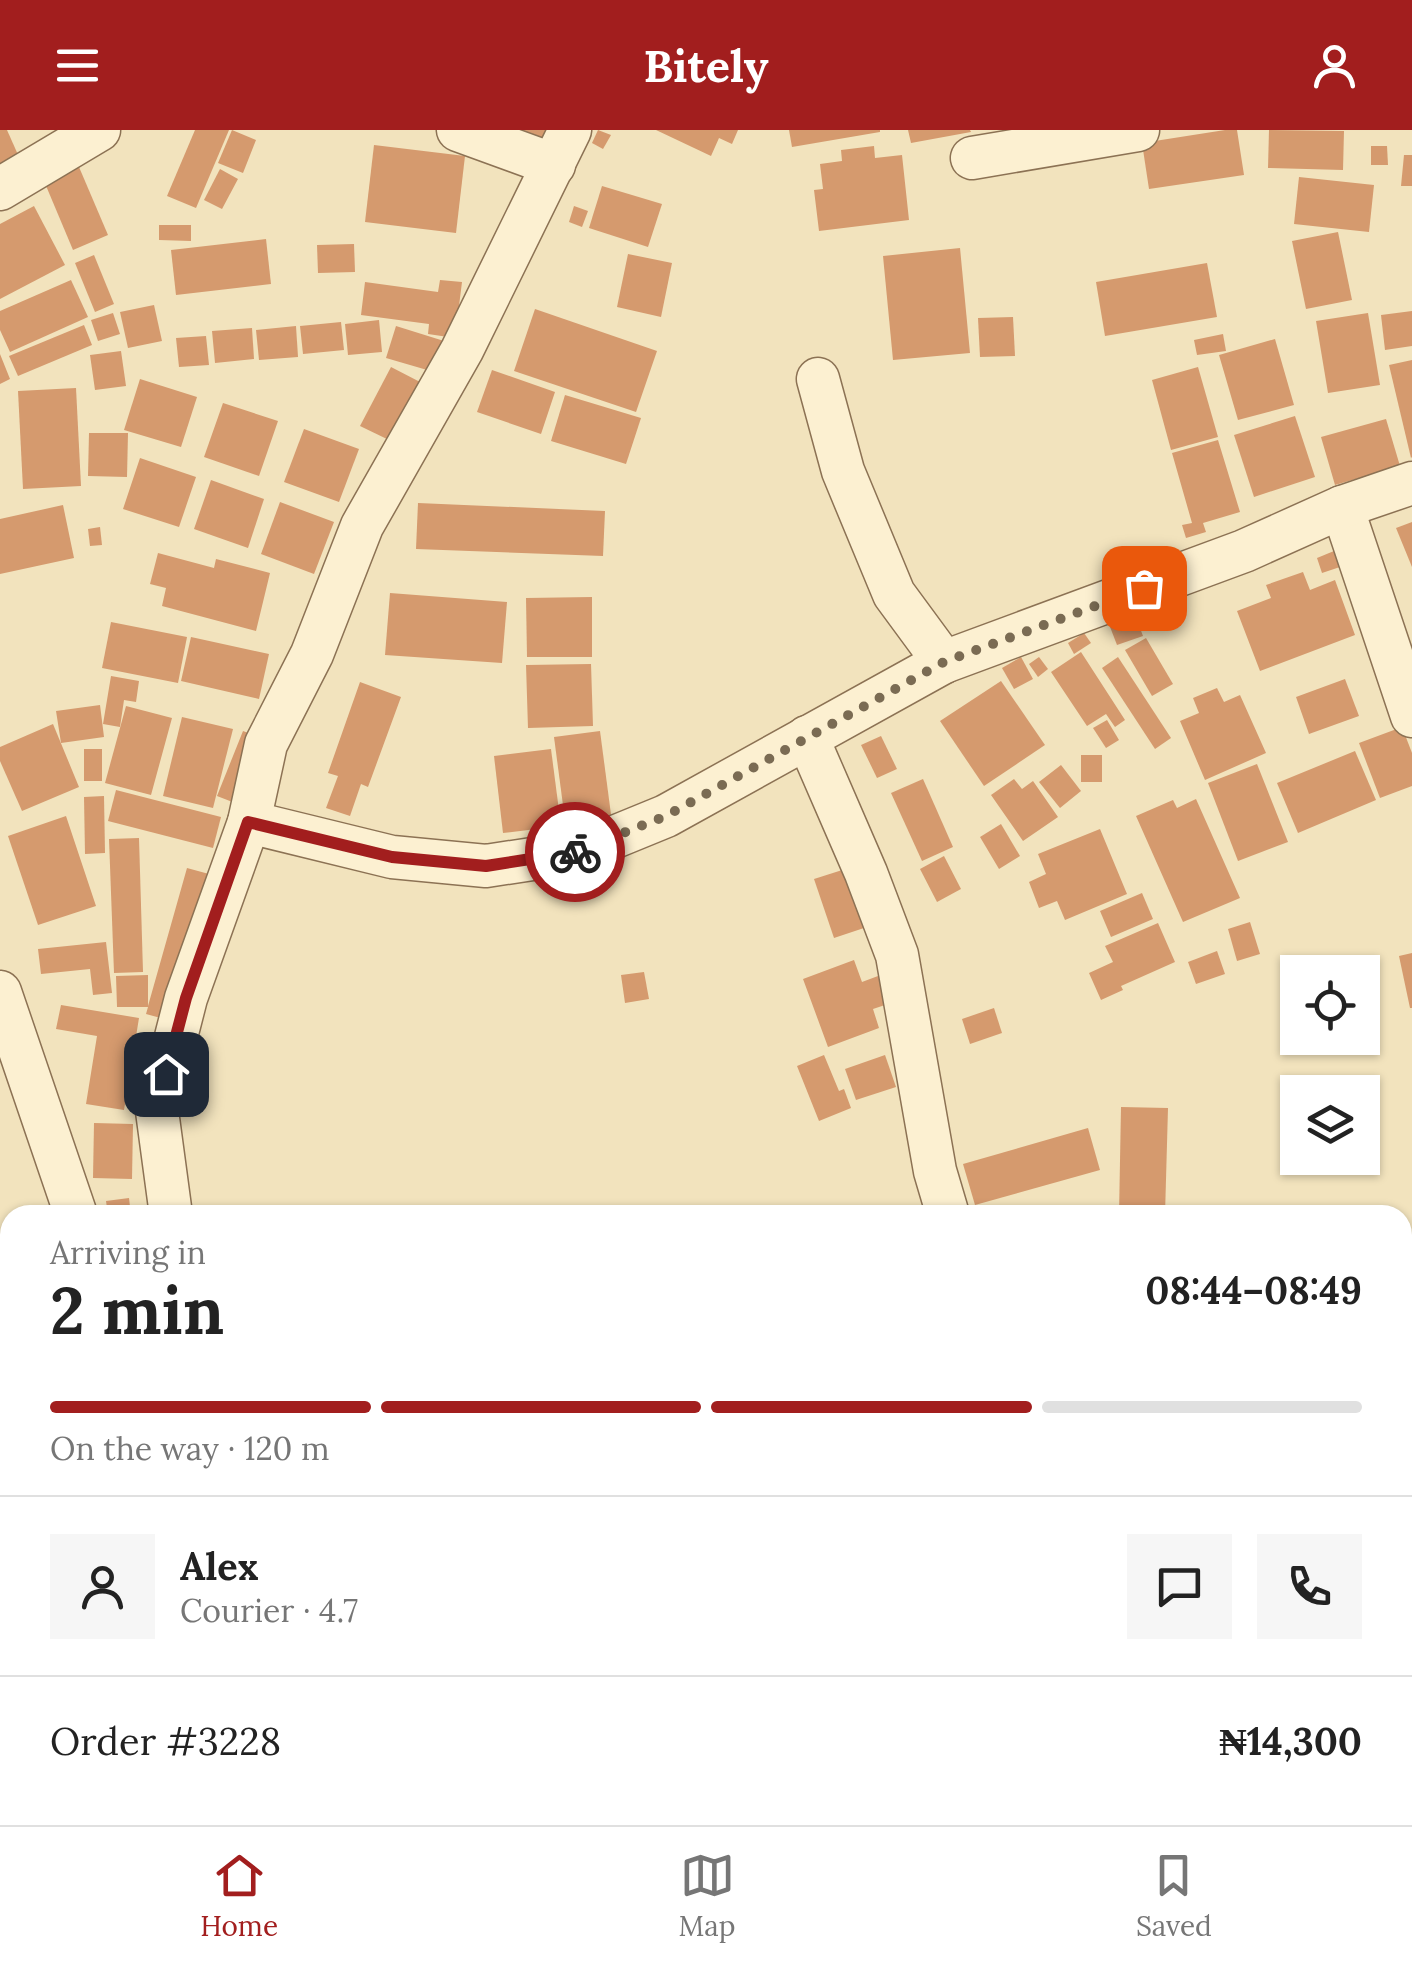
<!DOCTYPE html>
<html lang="en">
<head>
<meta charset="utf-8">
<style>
  :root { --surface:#fff; --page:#f6f6f6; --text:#222; --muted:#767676; --line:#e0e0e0; --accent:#a21e1e }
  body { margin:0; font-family:Lora,serif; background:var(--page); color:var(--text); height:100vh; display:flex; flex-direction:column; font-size:38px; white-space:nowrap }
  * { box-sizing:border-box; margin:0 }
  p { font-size:32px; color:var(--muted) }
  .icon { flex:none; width:55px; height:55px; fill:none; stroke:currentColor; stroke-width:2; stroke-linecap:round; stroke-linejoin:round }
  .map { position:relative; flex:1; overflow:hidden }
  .sheet { position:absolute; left:0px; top:1075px; width:1412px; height:620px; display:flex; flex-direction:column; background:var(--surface); border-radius:30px 30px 0 0; box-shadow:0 2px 8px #0004 }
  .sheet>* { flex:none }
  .controls { position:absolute; left:1280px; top:825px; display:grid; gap:20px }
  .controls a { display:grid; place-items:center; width:100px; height:100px; border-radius:0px; background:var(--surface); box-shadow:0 2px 8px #0004; font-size:50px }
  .pin { position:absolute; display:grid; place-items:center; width:85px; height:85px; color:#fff; margin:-42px; border-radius:20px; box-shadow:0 5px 15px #0006 }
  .courier { position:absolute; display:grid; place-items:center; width:100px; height:100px; margin:-50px; border:8px solid #a21e1e; border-radius:50%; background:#fff; color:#222; box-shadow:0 2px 12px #0007 }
  .head em { font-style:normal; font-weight:700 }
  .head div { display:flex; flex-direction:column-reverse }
  .head { display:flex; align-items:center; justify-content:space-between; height:170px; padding:0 50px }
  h1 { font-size:65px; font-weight:700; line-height:75px }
  .bar { display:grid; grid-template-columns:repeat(4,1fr); gap:15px 10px; align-content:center; height:120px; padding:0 50px }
  .bar i { height:12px; border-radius:8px; background:var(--line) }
  .bar .selected { background:var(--accent) }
  .bar p { grid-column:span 4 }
  .line { display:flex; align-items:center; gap:25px; padding:0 50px; border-top:2px solid var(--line) }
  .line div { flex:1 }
  .round { display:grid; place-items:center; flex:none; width:105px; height:105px; border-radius:0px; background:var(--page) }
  header { display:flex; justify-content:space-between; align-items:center; height:130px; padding:0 50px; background:var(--accent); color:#fff; font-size:45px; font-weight:700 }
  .tabs { display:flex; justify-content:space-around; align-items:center; height:140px; border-top:2px solid var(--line); background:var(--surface); font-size:28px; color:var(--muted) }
  .tabs a { display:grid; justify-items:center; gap:5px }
  .tabs .selected { color:var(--accent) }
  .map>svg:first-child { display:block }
  .building { fill:#d59a6e }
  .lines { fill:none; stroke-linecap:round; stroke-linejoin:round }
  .minor-casing { stroke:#8c7254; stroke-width:45 }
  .minor { stroke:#fcf0d1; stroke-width:42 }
  .done { stroke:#7a6b53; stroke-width:10; stroke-dasharray:0 18 }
  .route { stroke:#a21e1e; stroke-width:12 }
</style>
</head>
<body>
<header><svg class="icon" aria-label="menu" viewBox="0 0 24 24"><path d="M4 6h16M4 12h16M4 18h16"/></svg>Bitely<svg class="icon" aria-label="person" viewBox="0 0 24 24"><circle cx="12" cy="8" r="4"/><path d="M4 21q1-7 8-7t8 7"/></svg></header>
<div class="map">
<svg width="1412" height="1695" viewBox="0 0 1412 1695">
  <rect width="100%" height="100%" fill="#f2e3bd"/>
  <g class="building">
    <path d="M0,0H7L23,36L0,46Z"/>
    <path d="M195,0H229L196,78L167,66Z"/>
    <path d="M232,0L256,10L243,43L218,33Z"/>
    <path d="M518,0H548L543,11Z"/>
    <path d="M598,0L611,5L603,19L592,13Z"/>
    <path d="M656,0H738L732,14L719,8L711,26Z"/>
    <path d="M789,0H880V2L792,17Z"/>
    <path d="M908,0H970L971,2L911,13Z"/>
    <path d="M1225,0H1237L1244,45L1149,59L1142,13Z"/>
    <path d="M1269,0L1344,1L1343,40L1268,38Z"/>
    <path d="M374,15L465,26L456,103L365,92Z"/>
    <path d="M874,16L875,28L902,25L909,90L819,101L814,60L823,59L820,34L842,31L841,20Z"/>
    <path d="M1371,16H1387L1388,35H1371Z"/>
    <path d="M1404,25H1412V56H1401Z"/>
    <path d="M79,37L108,105L73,120L44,51Z"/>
    <path d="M220,39L238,49L222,79L204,70Z"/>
    <path d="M1299,47L1374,55L1369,102L1294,94Z"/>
    <path d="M602,56L662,74L648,117L589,98Z"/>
    <path d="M34,76L65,135L0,169V94Z"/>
    <path d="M574,76L588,81L582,97L569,92Z"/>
    <path d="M159,95H191V111L159,110Z"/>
    <path d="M1338,102L1352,170L1306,179L1292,111Z"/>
    <path d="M266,109L271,154L176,165L171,120Z"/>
    <path d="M354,114L355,142L318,143L317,115Z"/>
    <path d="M960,118L970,223L893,230L883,126Z"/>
    <path d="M628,124L672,133L661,187L617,177Z"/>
    <path d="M94,125L114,174L95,182L75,133Z"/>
    <path d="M1207,133L1217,187L1105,206L1096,152Z"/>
    <path d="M71,150L88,187L10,222L0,200V181Z"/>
    <path d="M440,150L462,152L455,208L428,204L429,194L361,185L365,152L438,162Z"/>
    <path d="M154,175L162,211L128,218L120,182Z"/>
    <path d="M535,179L657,221L636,282L514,241Z"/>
    <path d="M1412,181V216L1385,220L1381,185Z"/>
    <path d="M113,183L120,204L98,211L91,190Z"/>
    <path d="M1368,183L1380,255L1328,263L1316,191Z"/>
    <path d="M1013,187L1015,226L980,227L978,188Z"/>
    <path d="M379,190L382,222L348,225L345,194Z"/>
    <path d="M341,192L344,220L303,224L300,196Z"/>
    <path d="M84,195L92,215L18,246L9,226Z"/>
    <path d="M296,196L298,227L259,230L256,200Z"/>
    <path d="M396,196L444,211L434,242L386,228Z"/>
    <path d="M252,198L254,229L215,233L212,201Z"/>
    <path d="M1223,204L1226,221L1197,225L1194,210Z"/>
    <path d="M206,206L209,235L179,237L176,208Z"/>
    <path d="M1275,209L1294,275L1238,290L1219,225Z"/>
    <path d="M121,221L126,256L95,260L90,225Z"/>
    <path d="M0,224L10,249L0,254Z"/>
    <path d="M1412,230V327L1411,328L1389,235Z"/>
    <path d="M391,237L422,253L391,311L360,296Z"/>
    <path d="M1198,237L1218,307L1171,320L1152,250Z"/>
    <path d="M492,240L555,262L541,304L477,282Z"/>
    <path d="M140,249L197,267L181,317L124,300Z"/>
    <path d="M76,258L81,356L23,359L18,261Z"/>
    <path d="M565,265L641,288L626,334L551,311Z"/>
    <path d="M223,273L278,291L259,346L204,327Z"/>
    <path d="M1295,286L1315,347L1254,367L1234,305Z"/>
    <path d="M1386,289L1400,336L1335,355L1321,307Z"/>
    <path d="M304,299L359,319L339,372L284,352Z"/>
    <path d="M89,303H128L127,347L88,346Z"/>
    <path d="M1218,310L1240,382L1203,393L1206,402L1186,408L1182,395L1192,393L1172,323Z"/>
    <path d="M140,328L196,347L179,397L123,379Z"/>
    <path d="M211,350L264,369L248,418L194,399Z"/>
    <path d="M280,372L334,392L314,444L261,424Z"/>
    <path d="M418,373L605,381L603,426L416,419Z"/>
    <path d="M63,375L74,428L0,444V389Z"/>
    <path d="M1412,392V437L1396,398Z"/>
    <path d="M100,397L102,415L90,416L88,399Z"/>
    <path d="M1334,421L1340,437L1322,443L1317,428Z"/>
    <path d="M158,423L214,438L216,429L270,443L256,501L162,476L166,458L150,454Z"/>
    <path d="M1303,442L1310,460L1335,450L1355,505L1260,541L1237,481L1271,468L1266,455Z"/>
    <path d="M390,463L507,472L502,533L385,525Z"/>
    <path d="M592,467V527H527L526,468Z"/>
    <path d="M1133,479L1143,506L1117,515L1107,489Z"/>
    <path d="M111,492L187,507L178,553L102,538Z"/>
    <path d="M1084,503L1091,513L1074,524L1068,513Z"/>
    <path d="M191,507L269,524L259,569L181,551Z"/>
    <path d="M1146,508L1173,554L1152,566L1125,520Z"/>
    <path d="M1081,522L1125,590L1115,597L1106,584L1087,596L1051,542Z"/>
    <path d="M1021,527L1033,549L1014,559L1002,538Z"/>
    <path d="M1039,527L1048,539L1038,547L1029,534Z"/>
    <path d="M1118,527L1171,608L1155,619L1102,538Z"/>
    <path d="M591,534L593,596L528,598L526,535Z"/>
    <path d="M111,546L139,551L136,572L124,570L120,597L103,594Z"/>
    <path d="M1345,549L1359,586L1309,604L1296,567Z"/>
    <path d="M1001,551L1045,615L984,656L940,591Z"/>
    <path d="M360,552L401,567L368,657L361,654L350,686L326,678L338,646L328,643Z"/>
    <path d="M1217,558L1224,572L1240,565L1266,623L1205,650L1180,591L1199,583L1193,568Z"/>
    <path d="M100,575L104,607L61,613L56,581Z"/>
    <path d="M126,576L172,588L151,665L105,653Z"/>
    <path d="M182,587L233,599L213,678L163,666Z"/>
    <path d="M1107,590L1119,610L1106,618L1093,598Z"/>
    <path d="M53,594L79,657L22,681L0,631V617Z"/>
    <path d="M1402,597L1412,623V656L1380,668L1359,613Z"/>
    <path d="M243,601L261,608L235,673L217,666Z"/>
    <path d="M600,601L612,692L566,698L554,607Z"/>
    <path d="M881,606L897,639L877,648L861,615Z"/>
    <rect x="84" y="619" width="18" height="32"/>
    <path d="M551,619L561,696L503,703L494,626Z"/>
    <path d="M1355,621L1376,670L1298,703L1277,653Z"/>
    <rect x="1081" y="625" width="21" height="27"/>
    <path d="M1257,634L1288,712L1238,731L1208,653Z"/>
    <path d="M1061,635L1081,661L1060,678L1039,652Z"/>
    <path d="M923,649L953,717L922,731L891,663Z"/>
    <path d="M1014,649L1022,659L1033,651L1058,687L1023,711L991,665Z"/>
    <path d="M116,660L221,687L213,718L108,691Z"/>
    <path d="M104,666L105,723L85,724L84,667Z"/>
    <path d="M1196,669L1240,768L1183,792L1136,686L1173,670L1177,678Z"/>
    <path d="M66,686L96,776L38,795L8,706Z"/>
    <path d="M1001,694L1020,726L999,739L980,707Z"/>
    <path d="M1100,699L1127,764L1065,790L1057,771L1039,778L1029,752L1046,744L1038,724Z"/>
    <path d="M139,708L143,842L114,843L109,709Z"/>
    <path d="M944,726L961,759L937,772L920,739Z"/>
    <path d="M858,735L876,794L834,808L814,749Z"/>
    <path d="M187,738L209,744L168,890L146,884L148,877H117L116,846L148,845V876Z"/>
    <path d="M1142,763L1153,789L1111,807L1100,781Z"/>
    <path d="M1250,792L1260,824L1237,831L1228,799Z"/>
    <path d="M1158,793L1175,832L1121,856L1123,860L1101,870L1089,843L1113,832L1105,816Z"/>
    <path d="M106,812L112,863L93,865L90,839L41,844L38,819Z"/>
    <path d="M1217,821L1225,844L1196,854L1188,832Z"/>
    <path d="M1412,823V878H1410L1399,826Z"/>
    <path d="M854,830L862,852L878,846L888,874L873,879L879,898L828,917L803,849Z"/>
    <path d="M644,842L649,869L625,873L621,845Z"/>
    <path d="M61,875L139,888L124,980L86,974L97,906L56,899Z"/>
    <path d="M994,878L1002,903L970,914L962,889Z"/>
    <path d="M824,925L839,961L844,959L851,978L819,991L797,936Z"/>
    <path d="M885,925L896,957L856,970L845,939Z"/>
    <path d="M1121,977L1168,978L1165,1085H1119Z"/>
    <path d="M94,993L133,994L132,1049L93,1048Z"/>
    <path d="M1088,998L1100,1040L975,1075L963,1034Z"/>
    <path d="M129,1068L131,1085H108L106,1071Z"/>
  </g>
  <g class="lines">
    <defs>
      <g id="minor">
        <path d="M458,0L554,35"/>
        <path d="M972,28L1138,0"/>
        <path d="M0,59L99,0"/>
        <path d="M818,249L843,341L894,464L944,532"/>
        <path d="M1342,377L1412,586"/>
        <path d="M807,607L866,743L897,825L935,1041L948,1085"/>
        <path d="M249,692L392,727L486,736L578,722L666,686L944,532L1244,421L1342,377L1412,353"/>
        <path d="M0,862L76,1085"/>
        <path d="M171,1085L157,981L186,868L249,692L266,614L312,524L362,396L462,220L570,0"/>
        <path d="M121,1695L122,1685"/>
      </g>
    </defs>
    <use href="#minor" class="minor-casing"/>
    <use href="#minor" class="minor"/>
  </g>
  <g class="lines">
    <path class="done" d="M575,722L666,686L944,532L1144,458"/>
    <path class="route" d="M166,944L186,868L248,692L392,727L486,736L575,722"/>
  </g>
</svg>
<div class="controls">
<a><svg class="icon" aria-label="locate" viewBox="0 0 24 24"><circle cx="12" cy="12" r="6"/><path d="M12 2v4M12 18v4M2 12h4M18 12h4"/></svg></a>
<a><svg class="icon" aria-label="layers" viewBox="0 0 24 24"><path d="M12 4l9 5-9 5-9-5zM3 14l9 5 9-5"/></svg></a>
</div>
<div class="pin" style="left:1144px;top:458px;background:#ea580c"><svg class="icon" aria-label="bag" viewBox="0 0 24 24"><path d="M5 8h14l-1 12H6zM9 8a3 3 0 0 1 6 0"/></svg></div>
<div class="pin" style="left:166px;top:944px;background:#1f2937"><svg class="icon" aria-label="home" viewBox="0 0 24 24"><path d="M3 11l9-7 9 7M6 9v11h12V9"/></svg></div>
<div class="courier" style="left:575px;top:722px"><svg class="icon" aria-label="bike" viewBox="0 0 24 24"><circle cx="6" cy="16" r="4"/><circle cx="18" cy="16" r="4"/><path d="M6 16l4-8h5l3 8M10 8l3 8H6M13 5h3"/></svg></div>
<section class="sheet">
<div class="head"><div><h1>2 min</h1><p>Arriving in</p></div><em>08:44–08:49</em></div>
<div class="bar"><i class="selected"></i><i class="selected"></i><i class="selected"></i><i></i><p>On the way · 120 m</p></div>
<div class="line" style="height:180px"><a class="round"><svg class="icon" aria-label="person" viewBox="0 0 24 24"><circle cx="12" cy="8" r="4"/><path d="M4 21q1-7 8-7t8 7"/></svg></a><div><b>Alex</b><p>Courier · 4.7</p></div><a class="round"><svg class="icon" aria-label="chat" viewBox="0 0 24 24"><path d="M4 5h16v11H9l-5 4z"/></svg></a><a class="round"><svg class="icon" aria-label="phone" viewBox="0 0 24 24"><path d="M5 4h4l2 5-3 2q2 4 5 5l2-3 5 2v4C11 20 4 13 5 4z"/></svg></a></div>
<div class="line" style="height:130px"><div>Order #3228</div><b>₦14,300</b></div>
</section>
</div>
<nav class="tabs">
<a class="selected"><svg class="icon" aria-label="home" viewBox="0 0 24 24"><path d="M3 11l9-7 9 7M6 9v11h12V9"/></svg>Home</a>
<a><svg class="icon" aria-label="map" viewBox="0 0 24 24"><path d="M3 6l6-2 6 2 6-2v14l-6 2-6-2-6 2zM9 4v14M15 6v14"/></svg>Map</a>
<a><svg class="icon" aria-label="saved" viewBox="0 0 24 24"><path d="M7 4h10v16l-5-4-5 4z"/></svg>Saved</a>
</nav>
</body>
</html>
